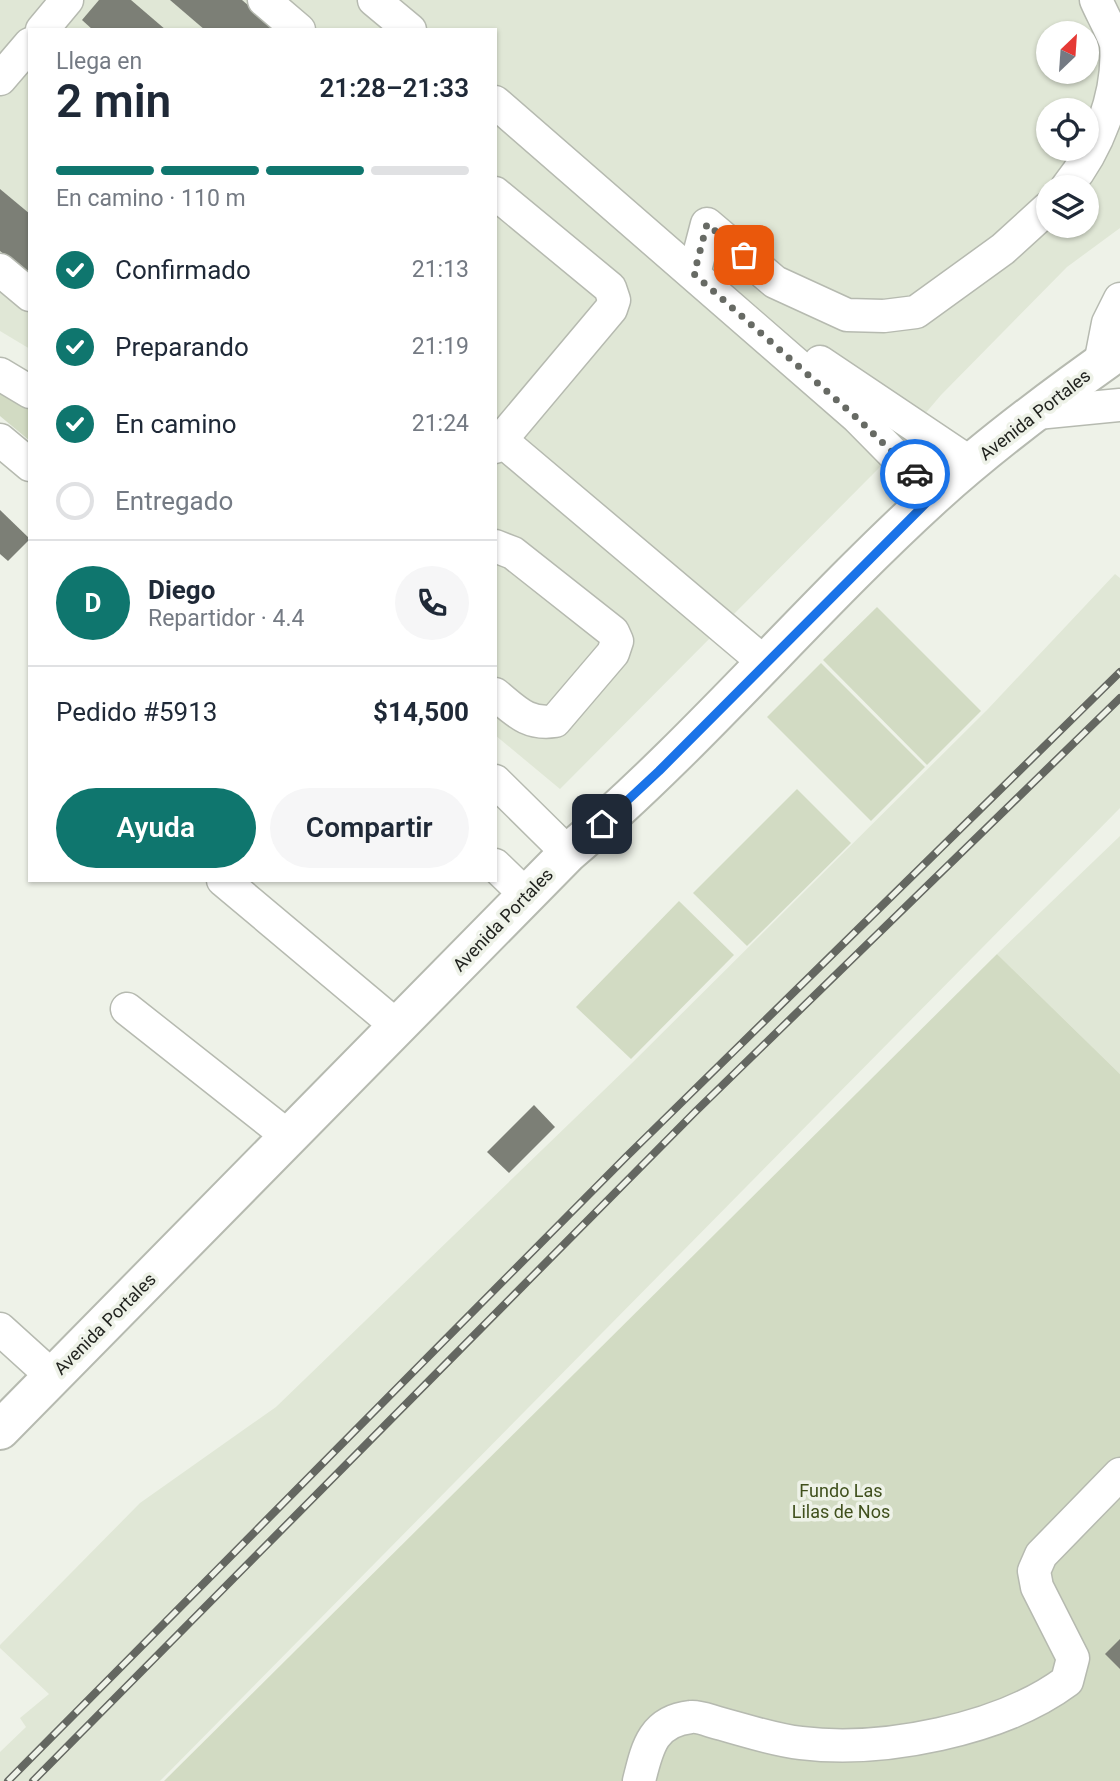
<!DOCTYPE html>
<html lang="es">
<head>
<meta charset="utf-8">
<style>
  :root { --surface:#fff; --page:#f6f6f7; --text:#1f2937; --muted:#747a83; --line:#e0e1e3; --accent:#0f766e }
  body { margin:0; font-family:Roboto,sans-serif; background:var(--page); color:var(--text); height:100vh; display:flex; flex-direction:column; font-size:26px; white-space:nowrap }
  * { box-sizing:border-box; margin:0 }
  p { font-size:23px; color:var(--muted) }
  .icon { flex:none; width:38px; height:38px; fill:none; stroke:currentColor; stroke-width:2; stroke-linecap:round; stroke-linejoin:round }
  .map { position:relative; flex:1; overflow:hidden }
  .side { position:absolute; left:28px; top:28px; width:469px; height:854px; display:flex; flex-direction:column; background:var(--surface); border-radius:0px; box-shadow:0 2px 5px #0004 }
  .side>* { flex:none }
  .needle { width:46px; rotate:25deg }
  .buttons { position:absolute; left:1036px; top:21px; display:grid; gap:14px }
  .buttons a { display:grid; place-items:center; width:63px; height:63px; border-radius:50%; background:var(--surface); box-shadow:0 2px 5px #0004; font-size:35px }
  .pin { position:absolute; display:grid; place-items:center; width:60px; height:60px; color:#fff; margin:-30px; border-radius:14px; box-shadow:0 4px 10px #0006 }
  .courier { position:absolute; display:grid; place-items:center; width:70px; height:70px; margin:-35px; border:5px solid #1a73e8; border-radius:50%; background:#fff; color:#222; box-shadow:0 2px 9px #0007 }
  .head em { font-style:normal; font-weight:600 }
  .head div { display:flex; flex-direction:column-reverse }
  .head { display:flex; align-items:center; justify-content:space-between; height:119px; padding:0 28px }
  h1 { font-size:46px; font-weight:600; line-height:52px }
  .bar { display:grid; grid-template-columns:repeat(4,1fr); gap:10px 7px; align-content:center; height:84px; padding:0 28px }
  .bar i { height:9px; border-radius:5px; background:var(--line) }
  .bar .selected { background:var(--accent) }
  .bar p { grid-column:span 4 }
  .line { display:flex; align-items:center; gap:18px; padding:0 28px; border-top:2px solid var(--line) }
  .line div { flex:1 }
  .round { display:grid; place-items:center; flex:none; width:74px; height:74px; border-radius:37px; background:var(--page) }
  ol { padding:0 28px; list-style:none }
  li { display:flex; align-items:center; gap:21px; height:77px }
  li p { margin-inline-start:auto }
  li .icon { padding:7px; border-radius:50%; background:var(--accent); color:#fff; stroke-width:4 }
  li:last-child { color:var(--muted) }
  li i { width:38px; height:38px; border:4px solid var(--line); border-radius:50% }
  .primary-button { display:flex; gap:14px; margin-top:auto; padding:14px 28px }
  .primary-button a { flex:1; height:80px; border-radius:42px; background:var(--accent); color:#fff; font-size:28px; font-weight:600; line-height:80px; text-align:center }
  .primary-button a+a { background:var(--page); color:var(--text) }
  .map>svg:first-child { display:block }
  .built { fill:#e0e7d6; fill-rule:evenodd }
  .green { fill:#d2dbc3 }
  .building { fill:#7c7f76 }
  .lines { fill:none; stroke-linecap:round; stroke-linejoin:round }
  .minor-casing { stroke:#b6bab0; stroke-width:35 }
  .major-casing { stroke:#b6bab0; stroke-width:42 }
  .minor { stroke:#fff; stroke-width:32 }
  .major { stroke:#fff; stroke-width:38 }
  .rail-casing { stroke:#646761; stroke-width:8 }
  .rail { stroke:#eef2e8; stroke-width:5; stroke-dasharray:16; stroke-linecap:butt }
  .done { stroke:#676a64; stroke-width:7; stroke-dasharray:0 12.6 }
  .route { stroke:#1a73e8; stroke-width:9 }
  .labels { text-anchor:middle; stroke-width:7; stroke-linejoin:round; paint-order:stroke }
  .street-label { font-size:18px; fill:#1f211d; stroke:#eef2e8 }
  .park-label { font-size:18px; fill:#40501d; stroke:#eef2e8 }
</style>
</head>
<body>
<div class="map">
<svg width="1120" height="1781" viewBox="0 0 1120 1781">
  <rect width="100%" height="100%" fill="#eef2e8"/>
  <g class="built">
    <path d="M0,0H1120V228L1067,267L941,395L878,469L560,789L495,735V30H30V349L0,331ZM1048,33H1087V72H1048ZM1048,110H1087V149H1048ZM1048,187H1087V226H1048Z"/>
    <path d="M1115,574L1120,578V808L160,1781H0V1752L26,1727L20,1718L49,1694L0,1648V1645L140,1503L276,1407L630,1065L987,710Z"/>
    <path d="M1120,836V1074L997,954Z"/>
  </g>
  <g class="green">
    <path d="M0,388L30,410V441L0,416Z"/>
    <path d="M877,607L981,711L927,765L823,660Z"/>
    <path d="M821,663L925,767L871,821L767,717Z"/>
    <path d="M797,789L851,843L747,946L693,893Z"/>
    <path d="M679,901L734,955L631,1059L576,1007Z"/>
    <path d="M997,954L1120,1074V1781H164Z"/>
  </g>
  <g class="building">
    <path d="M99,0H131L166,30H93L82,20Z"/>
    <path d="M170,0H242L277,30H205Z"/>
    <path d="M0,189L30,214V276L0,251Z"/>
    <path d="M0,510L30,539L8,561L0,554Z"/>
    <path d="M534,1105L555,1127L509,1173L487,1152Z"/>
    <path d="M1120,1639V1669L1105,1654Z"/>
  </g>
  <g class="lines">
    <defs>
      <g id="minor">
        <path d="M264,0L299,30"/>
        <path d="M374,0L410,30"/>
        <path d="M42,30L67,0"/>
        <path d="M0,79L30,44"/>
        <path d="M495,102L857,417L934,495"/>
        <path d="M1067,187C1097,150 1120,95 1116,44C1111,29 1102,14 1096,0"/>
        <path d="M495,193L610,288L614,300L611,309L495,447"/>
        <path d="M0,270L30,295"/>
        <path d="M694,274L707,224L775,282L847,315L884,316L916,312L1003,249L1048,208"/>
        <path d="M820,362L972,464"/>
        <path d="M1100,364L1108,323L1120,299"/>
        <path d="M0,374L30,392"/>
        <path d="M1037,413L1120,405"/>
        <path d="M0,440L30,465"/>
        <path d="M501,440L765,663"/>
        <path d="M495,546L513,553L613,632L617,641L613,653L555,721C527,725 516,711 495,694"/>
        <path d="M495,781L568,853"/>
        <path d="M495,865L527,896"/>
        <path d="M223,880L398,1027"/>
        <path d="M127,1009L289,1137"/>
        <path d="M0,1329L53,1377"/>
        <path d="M639,1781C647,1749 652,1721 691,1717C699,1716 710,1721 718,1723C745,1730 773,1740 801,1743C882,1753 1001,1730 1067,1681L1073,1658L1037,1587L1034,1571L1041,1555L1120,1474"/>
      </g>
      <path id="major" d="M0,1430L568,853C698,743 807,611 932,497C990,444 1056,395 1120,350"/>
    </defs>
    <use href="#minor" class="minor-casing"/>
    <use href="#major" class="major-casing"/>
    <use href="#minor" class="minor"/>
    <use href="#major" class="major"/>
    <defs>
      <g id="rail">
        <path d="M8,1781L626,1157L1120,672"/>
        <path d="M33,1781L695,1112L1120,698"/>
      </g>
    </defs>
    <use href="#rail" class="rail-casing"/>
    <use href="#rail" class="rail"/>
  </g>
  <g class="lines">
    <path class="done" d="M744,255L707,224L694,274L857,418L915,474"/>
    <path class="route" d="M602,824L659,771L934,495L915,474"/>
  </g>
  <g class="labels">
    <g class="street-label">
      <text transform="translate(1035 415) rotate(-38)" y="6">Avenida Portales</text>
      <text transform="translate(503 920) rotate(-46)" y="6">Avenida Portales</text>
      <text transform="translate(105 1324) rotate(-45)" y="6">Avenida Portales</text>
    </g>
    <g class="park-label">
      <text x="841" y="1497">Fundo Las<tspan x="841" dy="21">Lilas de Nos</tspan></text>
    </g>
  </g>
</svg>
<div class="buttons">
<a><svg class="needle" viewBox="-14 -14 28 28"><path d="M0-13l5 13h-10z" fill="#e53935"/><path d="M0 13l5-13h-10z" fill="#747a83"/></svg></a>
<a><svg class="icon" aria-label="locate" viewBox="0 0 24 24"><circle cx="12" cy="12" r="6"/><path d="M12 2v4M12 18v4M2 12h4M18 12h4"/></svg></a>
<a><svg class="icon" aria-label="layers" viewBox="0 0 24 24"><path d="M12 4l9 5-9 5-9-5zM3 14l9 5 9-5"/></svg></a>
</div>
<div class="pin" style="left:744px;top:255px;background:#ea580c"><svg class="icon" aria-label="bag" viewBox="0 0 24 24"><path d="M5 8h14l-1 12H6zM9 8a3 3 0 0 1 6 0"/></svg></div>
<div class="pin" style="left:602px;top:824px;background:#1f2937"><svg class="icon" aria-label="home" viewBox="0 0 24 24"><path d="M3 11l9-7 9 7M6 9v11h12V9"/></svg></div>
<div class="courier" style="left:915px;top:474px"><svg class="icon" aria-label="car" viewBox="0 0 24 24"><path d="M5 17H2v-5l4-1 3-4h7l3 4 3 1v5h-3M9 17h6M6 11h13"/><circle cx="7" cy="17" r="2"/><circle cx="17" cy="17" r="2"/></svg></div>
<section class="side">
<div class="head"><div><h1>2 min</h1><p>Llega en</p></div><em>21:28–21:33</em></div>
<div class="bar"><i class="selected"></i><i class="selected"></i><i class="selected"></i><i></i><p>En camino · 110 m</p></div>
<ol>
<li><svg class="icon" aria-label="check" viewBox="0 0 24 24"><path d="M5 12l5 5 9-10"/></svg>Confirmado<p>21:13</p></li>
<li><svg class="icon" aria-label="check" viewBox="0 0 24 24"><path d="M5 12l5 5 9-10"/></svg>Preparando<p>21:19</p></li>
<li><svg class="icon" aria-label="check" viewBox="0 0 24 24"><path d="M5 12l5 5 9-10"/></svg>En camino<p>21:24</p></li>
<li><i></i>Entregado</li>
</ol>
<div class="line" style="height:126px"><b class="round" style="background:var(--accent);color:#fff">D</b><div><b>Diego</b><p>Repartidor · 4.4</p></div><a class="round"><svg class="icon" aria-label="phone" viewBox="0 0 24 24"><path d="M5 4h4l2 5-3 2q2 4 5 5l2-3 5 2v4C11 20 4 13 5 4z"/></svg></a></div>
<div class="line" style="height:91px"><div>Pedido #5913</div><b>$14,500</b></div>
<div class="primary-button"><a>Ayuda</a><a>Compartir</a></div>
</section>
</div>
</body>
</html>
